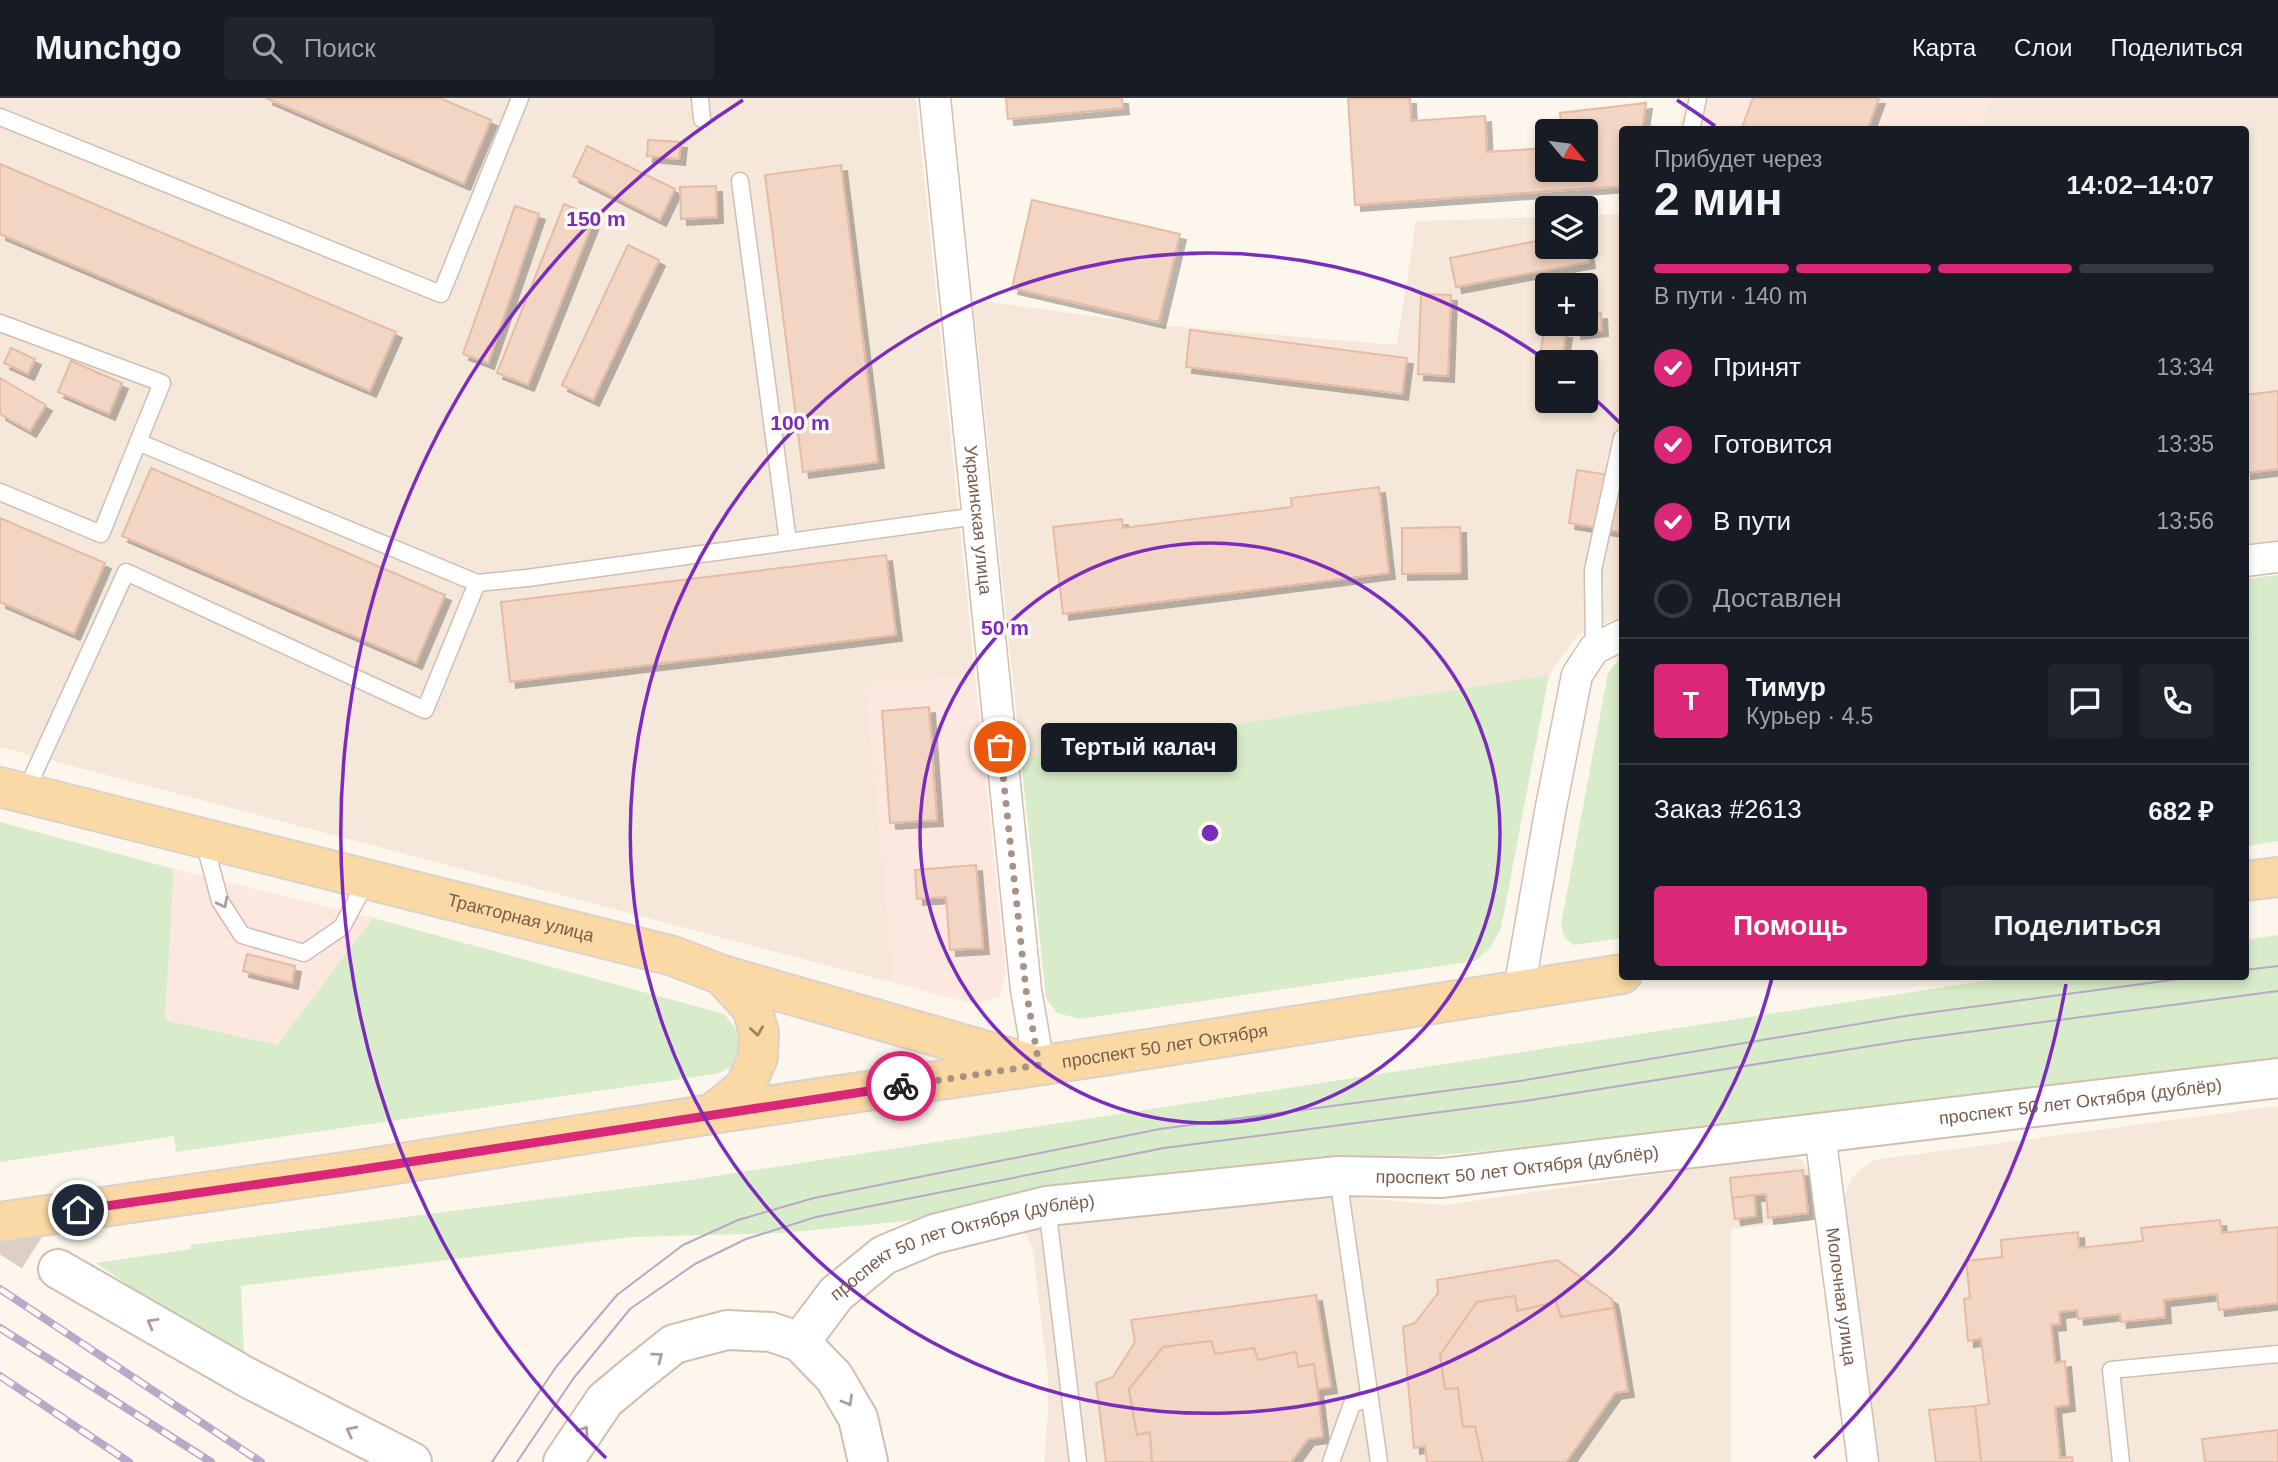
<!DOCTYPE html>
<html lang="ru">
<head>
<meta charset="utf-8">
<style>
  :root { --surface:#171b24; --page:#20242c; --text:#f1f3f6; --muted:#9ea1a6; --line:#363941; --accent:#db2777 }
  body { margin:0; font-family:Helvetica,sans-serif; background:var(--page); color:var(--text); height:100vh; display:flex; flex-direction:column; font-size:26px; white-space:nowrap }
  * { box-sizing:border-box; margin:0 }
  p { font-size:23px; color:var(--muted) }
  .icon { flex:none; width:38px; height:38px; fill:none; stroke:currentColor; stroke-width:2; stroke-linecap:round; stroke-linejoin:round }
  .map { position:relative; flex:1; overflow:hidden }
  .sheet { position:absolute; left:1619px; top:28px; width:630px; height:854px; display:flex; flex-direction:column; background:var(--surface); border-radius:7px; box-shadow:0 4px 10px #0003 }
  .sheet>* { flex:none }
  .needle { width:46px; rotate:119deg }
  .buttons { position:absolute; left:1535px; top:21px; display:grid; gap:14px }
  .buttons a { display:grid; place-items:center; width:63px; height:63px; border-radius:7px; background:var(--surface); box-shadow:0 4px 10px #0003; font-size:35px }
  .pin { position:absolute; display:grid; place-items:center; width:60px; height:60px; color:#fff; margin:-30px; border:4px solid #fff; border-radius:50%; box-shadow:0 2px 7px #0007 }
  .courier { position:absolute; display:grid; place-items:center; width:70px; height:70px; margin:-35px; border:5px solid #db2777; border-radius:50%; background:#fff; color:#222; box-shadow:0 2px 9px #0007 }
  .bubble { position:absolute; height:49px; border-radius:7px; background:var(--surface); box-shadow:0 4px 10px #0003; font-size:23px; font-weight:800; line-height:49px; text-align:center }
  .head em { font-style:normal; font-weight:800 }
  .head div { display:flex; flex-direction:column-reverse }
  .head { display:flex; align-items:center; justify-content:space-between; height:119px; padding:0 35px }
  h1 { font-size:46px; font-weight:800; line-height:52px }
  .bar { display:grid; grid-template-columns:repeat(4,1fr); gap:10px 7px; align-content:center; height:84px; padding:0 35px }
  .bar i { height:9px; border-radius:5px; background:var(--line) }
  .bar .on { background:var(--accent) }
  .bar p { grid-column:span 4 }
  .line { display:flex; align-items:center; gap:18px; padding:0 35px; border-top:2px solid var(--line) }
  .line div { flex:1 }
  .round { display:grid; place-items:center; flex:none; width:74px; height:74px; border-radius:7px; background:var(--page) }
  ol { padding:0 35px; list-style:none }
  li { display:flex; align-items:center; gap:21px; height:77px }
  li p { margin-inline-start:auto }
  li .icon { padding:7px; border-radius:50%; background:var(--accent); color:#fff; stroke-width:4 }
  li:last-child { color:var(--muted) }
  li i { width:38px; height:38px; border:4px solid var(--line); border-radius:50% }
  .primary-button { display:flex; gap:14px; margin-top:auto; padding:14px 35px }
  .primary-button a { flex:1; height:80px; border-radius:7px; background:var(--accent); color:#fff; font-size:28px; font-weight:800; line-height:80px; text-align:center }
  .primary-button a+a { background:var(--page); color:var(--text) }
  header { display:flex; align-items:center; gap:42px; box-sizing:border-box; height:98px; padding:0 35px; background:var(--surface); border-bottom:2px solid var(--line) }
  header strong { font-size:33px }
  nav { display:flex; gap:38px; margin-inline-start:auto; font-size:24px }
  .search { width:490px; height:63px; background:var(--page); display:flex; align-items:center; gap:18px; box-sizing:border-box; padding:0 24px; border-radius:7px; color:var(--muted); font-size:26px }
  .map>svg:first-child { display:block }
  .residential { fill:#f5e8da; fill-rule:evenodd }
  .commercial { fill:#fde8e0 }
  .green { fill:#d8ecc9 }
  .building { fill:#f3d5c3; stroke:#e6bba3; stroke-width:2; filter:url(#shadow) }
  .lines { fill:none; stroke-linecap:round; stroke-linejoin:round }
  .tertiary-tunnel { stroke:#dcd0c4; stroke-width:38; stroke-dasharray:38 19; stroke-linecap:butt }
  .service-casing { stroke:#d1beb0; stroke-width:19 }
  .minor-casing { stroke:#d1beb0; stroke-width:33 }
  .tertiary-casing { stroke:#d1beb0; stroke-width:42 }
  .primary-casing { stroke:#dad1cd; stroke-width:42 }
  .service { stroke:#fff; stroke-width:16 }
  .minor { stroke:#fff; stroke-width:30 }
  .tertiary { stroke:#fff; stroke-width:38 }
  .primary { stroke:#fbd9a5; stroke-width:38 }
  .tram { stroke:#b9a8c9; stroke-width:2 }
  .rail-casing { stroke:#b9a8c9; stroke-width:8 }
  .rail { stroke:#fffaf3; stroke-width:5; stroke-dasharray:16; stroke-linecap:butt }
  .oneway { stroke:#af9d94 }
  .oneway2 { stroke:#a18267 }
  .done { stroke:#a89285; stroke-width:7; stroke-dasharray:0 12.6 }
  .route { stroke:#db2777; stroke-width:9 }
  .ring { fill:none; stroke:#7b2cbf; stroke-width:3.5 }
  .labels { text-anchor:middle; stroke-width:7; stroke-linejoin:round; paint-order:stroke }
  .street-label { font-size:18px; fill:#7a5c4d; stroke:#fffaf3 }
  .centre { fill:#7b2cbf; stroke:#fffaf3; stroke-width:3.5 }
  .ring-label { font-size:21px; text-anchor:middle; font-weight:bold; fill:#7b2cbf; stroke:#fffaf3; stroke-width:7; stroke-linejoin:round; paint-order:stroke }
</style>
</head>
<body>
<header>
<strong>Munchgo</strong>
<div class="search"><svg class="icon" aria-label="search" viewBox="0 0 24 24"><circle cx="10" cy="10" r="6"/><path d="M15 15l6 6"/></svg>Поиск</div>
<nav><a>Карта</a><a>Слои</a><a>Поделиться</a></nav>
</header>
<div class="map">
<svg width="2278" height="1364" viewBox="0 0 2278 1364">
  <defs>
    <filter id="shadow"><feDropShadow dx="6" dy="6" stdDeviation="0" flood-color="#0004"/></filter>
  </defs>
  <rect width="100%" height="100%" fill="#fdf6ec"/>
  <g class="residential">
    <path d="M0,0H916L975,577L866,585L894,885L0,649Z"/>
    <path d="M1989,0H2278V442L2245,446V32H1980Z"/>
    <path d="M1622,116V518L1577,538L1549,577L1021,660L973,202L1158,227L1397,247L1416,123L1547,119V149H1586V117ZM1547,187H1586V226H1547ZM1547,264H1586V303H1547Z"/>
    <path d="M2278,1008V1364H1876L1842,1108L1851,1080L1873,1062Z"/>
    <path d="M1792,1057L1803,1063L1808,1072L1813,1122L1731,1131V1364H1044L1048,1315V1280L1033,1153L1025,1133L1070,1123L1311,1096L1445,1107Z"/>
  </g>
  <g class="commercial">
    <path d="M1685,0H1989L1980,31L1678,32Z"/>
    <path d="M975,577L1006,876L1000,899L974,906L894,885L866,584Z"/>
    <path d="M174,771L373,820L277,947L165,922Z"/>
  </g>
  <g class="green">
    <path d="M2278,477V743L2245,748V481Z"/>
    <path d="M1622,558V840L1574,847L1565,840L1561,827L1608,575Z"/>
    <path d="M1549,577L1501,830L1490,850L1475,863L1080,921L1057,915L1046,900L1021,660Z"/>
    <path d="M0,724L174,771L165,922L277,947L373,820L724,916C737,929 749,952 731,968C727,972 720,974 715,976L176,1054L174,1038L0,1064Z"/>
    <path d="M2278,837V962L1793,1023L1432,1058H1326L1019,1102L927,1121L782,1135L631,1139L241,1188L244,1256L155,1206L96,1165L191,1151V1147L690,1082L2010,879L2245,878V842Z"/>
  </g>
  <g class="building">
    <path d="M266,0H440L491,22L464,86Z"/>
    <path d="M1006,0H1122L1123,10L1008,21Z"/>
    <path d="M1348,0H1410L1411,23L1485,18L1487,54L1547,50V72H1586V33H1562L1560,15L1646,5L1642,32H1622V88L1355,107Z"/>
    <path d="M1753,0H1879L1867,32H1741Z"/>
    <path d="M648,42L681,44L679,61L647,58Z"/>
    <path d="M587,48L675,91L660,122L573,78Z"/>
    <path d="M0,66L396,234L370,293L0,136Z"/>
    <path d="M841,67L878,364L803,374L765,77Z"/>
    <path d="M716,88L717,119L681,121L680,89Z"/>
    <path d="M1032,102L1180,136L1159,224L1012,190Z"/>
    <path d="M564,106L595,119L528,287L497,275Z"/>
    <path d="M515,108L539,116L488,265L463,256Z"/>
    <path d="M1547,141V149H1586V145L1589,164L1456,189L1450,160Z"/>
    <path d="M628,147L659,162L593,302L562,287Z"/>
    <path d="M1421,196L1451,197L1448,278L1418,276Z"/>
    <path d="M1601,215L1602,232L1575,235L1574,226H1586V216Z"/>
    <path d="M1544,231L1566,234L1562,264H1547V277L1538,276Z"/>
    <path d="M1190,232L1407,260L1402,296L1186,269Z"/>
    <path d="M11,250L35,261L28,276L4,265Z"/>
    <path d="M71,263L122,285L109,316L58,294Z"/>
    <path d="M0,280L46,307L30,333L0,316Z"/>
    <path d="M2278,293V371L2245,375V297Z"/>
    <path d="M151,370L445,497L416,565L122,438Z"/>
    <path d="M1577,372L1622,379V434L1569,425Z"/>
    <path d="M1379,389L1389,475L1063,516L1053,429L1122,421L1123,430L1292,409L1291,400Z"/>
    <path d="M0,420L105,465L74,536L0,504Z"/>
    <path d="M1460,429L1461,475L1402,476V430Z"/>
    <path d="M886,457L896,537L510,584L501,504Z"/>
    <path d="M929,609L937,722L890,725L882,613Z"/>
    <path d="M976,767L983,850L950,852L946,799L917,801L915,772Z"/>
    <path d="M247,856L295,868L292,885L243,873Z"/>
    <path d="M1803,1072L1808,1115L1768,1120L1766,1096L1732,1100L1730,1080Z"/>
    <path d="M1754,1097L1756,1118L1735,1121L1732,1100Z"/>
    <path d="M2220,1122L2222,1135L2278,1129V1205L2219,1212L2217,1196L2164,1202L2165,1219L2121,1224L2120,1216L2078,1221L2077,1212L2059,1214L2060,1226L2051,1227L2055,1265L2065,1263L2069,1307L2055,1309L2060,1360L2072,1359L2073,1364H1981L1975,1308L1989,1306L1981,1241L1968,1243L1964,1201L1970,1200L1966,1163L2002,1159L2001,1142L2078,1134L2079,1150L2143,1143L2141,1130Z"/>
    <path d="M1557,1162L1612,1201L1614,1210L1561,1219L1556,1204L1517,1213L1515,1198L1477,1204L1440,1257L1445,1291L1458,1290L1463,1329L1475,1328L1483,1364H1427L1425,1348L1414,1350L1403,1229L1415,1225L1438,1195L1437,1182Z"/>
    <path d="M1316,1197L1331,1289L1318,1291L1314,1266L1298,1269L1296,1254L1258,1262L1254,1250L1215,1256L1211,1243L1163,1249L1129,1291L1137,1337L1150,1334L1152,1364H1106L1096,1285L1113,1279L1135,1244L1131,1222Z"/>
    <path d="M1515,1198L1517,1213L1556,1204L1561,1219L1614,1210L1628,1293L1615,1295L1566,1364H1483L1475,1328L1463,1329L1458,1290L1445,1291L1440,1257L1477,1204Z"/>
    <path d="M1211,1243L1215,1256L1254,1250L1258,1262L1296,1254L1298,1269L1314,1266L1323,1339L1308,1341L1291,1364H1152L1150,1334L1137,1337L1129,1291L1163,1249Z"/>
    <path d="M1975,1308L1981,1364H1936L1929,1312Z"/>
    <path d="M2278,1332V1364H2205L2202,1341Z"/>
  </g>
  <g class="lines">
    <path class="tertiary-tunnel" d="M0,1134L58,1171"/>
    <defs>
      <g id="service">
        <path d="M700,0L702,21"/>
        <path d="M0,19L441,196L520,0"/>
        <path d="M1691,32L1698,0"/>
        <path d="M740,83L788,444"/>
        <path d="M0,225L162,285L138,344"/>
        <path d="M0,394L101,436L138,344L477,485L527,480L977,418"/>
        <path d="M1594,551L1593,472L1622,340"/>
        <path d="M25,695L126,474L425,612L477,485"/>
        <path d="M204,743L220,803L242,837L304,855L342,829L367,782"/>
        <path d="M1338,1079L1379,1364"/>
        <path d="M1047,1108L1078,1364"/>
        <path d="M1331,1364L1352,1306L1369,1300"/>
        <path d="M2121,1364L2111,1272L2278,1256"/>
      </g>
      <g id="minor">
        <path id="s1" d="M935,0L1026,892L1039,967"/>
        <path d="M2245,463L2278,459"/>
        <path d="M1519,892L1550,714L1577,577L1594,551L1622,537"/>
        <path id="s2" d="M1820,1036L1863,1364"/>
      </g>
      <g id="tertiary">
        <path d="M58,1171L248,1280L412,1364"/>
        <path id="s3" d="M800,1244L836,1196L884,1157L934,1136L1047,1108L1338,1078L1442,1080L2278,980"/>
        <path d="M563,1364L605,1302L635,1277L674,1246L727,1232L771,1234L800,1244L834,1279L858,1320L868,1364"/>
      </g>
      <g id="primary">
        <path id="s4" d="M0,689L673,858L722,877L1025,964"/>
        <path d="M2245,783L2278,779"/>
        <path d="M712,1016L745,989L758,959L759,935L752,910L722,877"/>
        <path id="s5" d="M0,1124L351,1073L712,1016L1110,957L1622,876"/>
      </g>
    </defs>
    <use href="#service" class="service-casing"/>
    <use href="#minor" class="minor-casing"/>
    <use href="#tertiary" class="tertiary-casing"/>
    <use href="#primary" class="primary-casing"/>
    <use href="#service" class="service"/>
    <use href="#minor" class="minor"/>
    <use href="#tertiary" class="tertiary"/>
    <use href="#primary" class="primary"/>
    <g class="tram">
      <path d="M2245,872L2278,868"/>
      <path d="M492,1364L556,1269L617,1197L683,1147L738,1122L814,1100L1160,1031L1520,983L1905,918L2201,878"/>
      <path d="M517,1364L573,1281L630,1211L695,1166L746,1141L816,1119L1164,1050L1525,1003L1908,942L2278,893"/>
    </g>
    <defs>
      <g id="rail">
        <path d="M0,1191L261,1364"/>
        <path d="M0,1230L211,1364"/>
        <path d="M0,1278L129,1364"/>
      </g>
    </defs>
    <use href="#rail" class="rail-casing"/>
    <use href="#rail" class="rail"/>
  </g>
  <defs><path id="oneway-chevron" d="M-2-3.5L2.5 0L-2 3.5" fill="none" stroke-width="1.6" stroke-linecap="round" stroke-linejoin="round" transform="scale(1.75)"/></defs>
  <g class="oneway">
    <use href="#oneway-chevron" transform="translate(223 805) rotate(63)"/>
    <use href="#oneway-chevron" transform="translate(152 1225) rotate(-150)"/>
    <use href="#oneway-chevron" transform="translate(658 1259) rotate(-37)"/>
    <use href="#oneway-chevron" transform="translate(848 1303) rotate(60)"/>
    <use href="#oneway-chevron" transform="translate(351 1333) rotate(-153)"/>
    <use href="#oneway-chevron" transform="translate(584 1333) rotate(-56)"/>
  </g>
  <use class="oneway2" href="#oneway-chevron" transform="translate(757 933) rotate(82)"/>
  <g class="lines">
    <path class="done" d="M901,988L1039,967L1026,892L1000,649"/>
    <path class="route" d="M78,1112L351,1073L901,988"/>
  </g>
  <g class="ring">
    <circle cx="1210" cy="735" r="290"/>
    <path d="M1772 880A580 580 0 1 1 1547 263M1587 294A580 580 0 0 1 1620 325"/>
    <path d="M2066 886A869 869 0 0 1 1814 1360M606 1360A869 869 0 0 1 743 2M1677 2A869 869 0 0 1 1715 28"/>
  </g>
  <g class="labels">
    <g class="street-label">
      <text dy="6" stroke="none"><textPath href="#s1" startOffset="424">Украинская улица</textPath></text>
      <text dy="6" stroke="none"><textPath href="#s4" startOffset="537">Тракторная улица</textPath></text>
      <text dy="6" stroke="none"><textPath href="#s5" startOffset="1178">проспект 50 лет Октября</textPath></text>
      <text dy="6" stroke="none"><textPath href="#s3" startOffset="1332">проспект 50 лет Октября (дублёр)</textPath></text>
      <text dy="6" stroke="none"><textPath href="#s3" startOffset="765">проспект 50 лет Октября (дублёр)</textPath></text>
      <text dy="6" stroke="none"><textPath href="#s3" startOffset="198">проспект 50 лет Октября (дублёр)</textPath></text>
      <text dy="6" stroke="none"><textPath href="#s2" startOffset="164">Молочная улица</textPath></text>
    </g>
  </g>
  <circle cx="1210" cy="735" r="10" class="centre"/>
  <g class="ring-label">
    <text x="596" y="128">150 m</text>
    <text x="800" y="332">100 m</text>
    <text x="1005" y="537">50 m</text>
  </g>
</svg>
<div class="buttons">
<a><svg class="needle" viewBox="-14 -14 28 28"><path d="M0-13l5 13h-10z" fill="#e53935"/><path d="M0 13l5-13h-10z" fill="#9ea1a6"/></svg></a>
<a><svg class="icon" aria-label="layers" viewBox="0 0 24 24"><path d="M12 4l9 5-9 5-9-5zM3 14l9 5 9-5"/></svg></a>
<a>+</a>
<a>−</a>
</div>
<div class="pin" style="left:1000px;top:649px;background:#ea580c"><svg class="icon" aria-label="bag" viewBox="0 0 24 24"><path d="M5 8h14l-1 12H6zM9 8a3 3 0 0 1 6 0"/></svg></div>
<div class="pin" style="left:78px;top:1112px;background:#1f2937"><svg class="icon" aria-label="home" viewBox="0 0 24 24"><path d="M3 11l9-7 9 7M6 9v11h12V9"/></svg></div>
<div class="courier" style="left:901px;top:988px"><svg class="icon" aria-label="bike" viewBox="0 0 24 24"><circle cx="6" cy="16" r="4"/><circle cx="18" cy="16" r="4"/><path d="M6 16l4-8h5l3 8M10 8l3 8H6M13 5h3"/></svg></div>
<div class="bubble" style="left:1041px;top:625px;width:196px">Тертый калач</div>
<section class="sheet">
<div class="head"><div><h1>2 мин</h1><p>Прибудет через</p></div><em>14:02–14:07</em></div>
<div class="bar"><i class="on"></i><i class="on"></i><i class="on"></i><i></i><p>В пути · 140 m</p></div>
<ol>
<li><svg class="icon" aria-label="check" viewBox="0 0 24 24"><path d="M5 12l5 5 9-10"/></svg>Принят<p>13:34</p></li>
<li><svg class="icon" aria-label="check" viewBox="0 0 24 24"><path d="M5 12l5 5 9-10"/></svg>Готовится<p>13:35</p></li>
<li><svg class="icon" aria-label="check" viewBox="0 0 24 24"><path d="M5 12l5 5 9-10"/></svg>В пути<p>13:56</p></li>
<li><i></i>Доставлен</li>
</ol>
<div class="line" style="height:126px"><b class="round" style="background:var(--accent);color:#fff">Т</b><div><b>Тимур</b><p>Курьер · 4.5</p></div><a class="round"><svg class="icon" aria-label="chat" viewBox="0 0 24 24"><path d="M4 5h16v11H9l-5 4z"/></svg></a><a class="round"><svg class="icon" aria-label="phone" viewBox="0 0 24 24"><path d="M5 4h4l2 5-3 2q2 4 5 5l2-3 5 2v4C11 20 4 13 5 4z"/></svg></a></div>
<div class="line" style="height:91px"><div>Заказ #2613</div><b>682 ₽</b></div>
<div class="primary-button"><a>Помощь</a><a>Поделиться</a></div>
</section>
</div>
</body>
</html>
